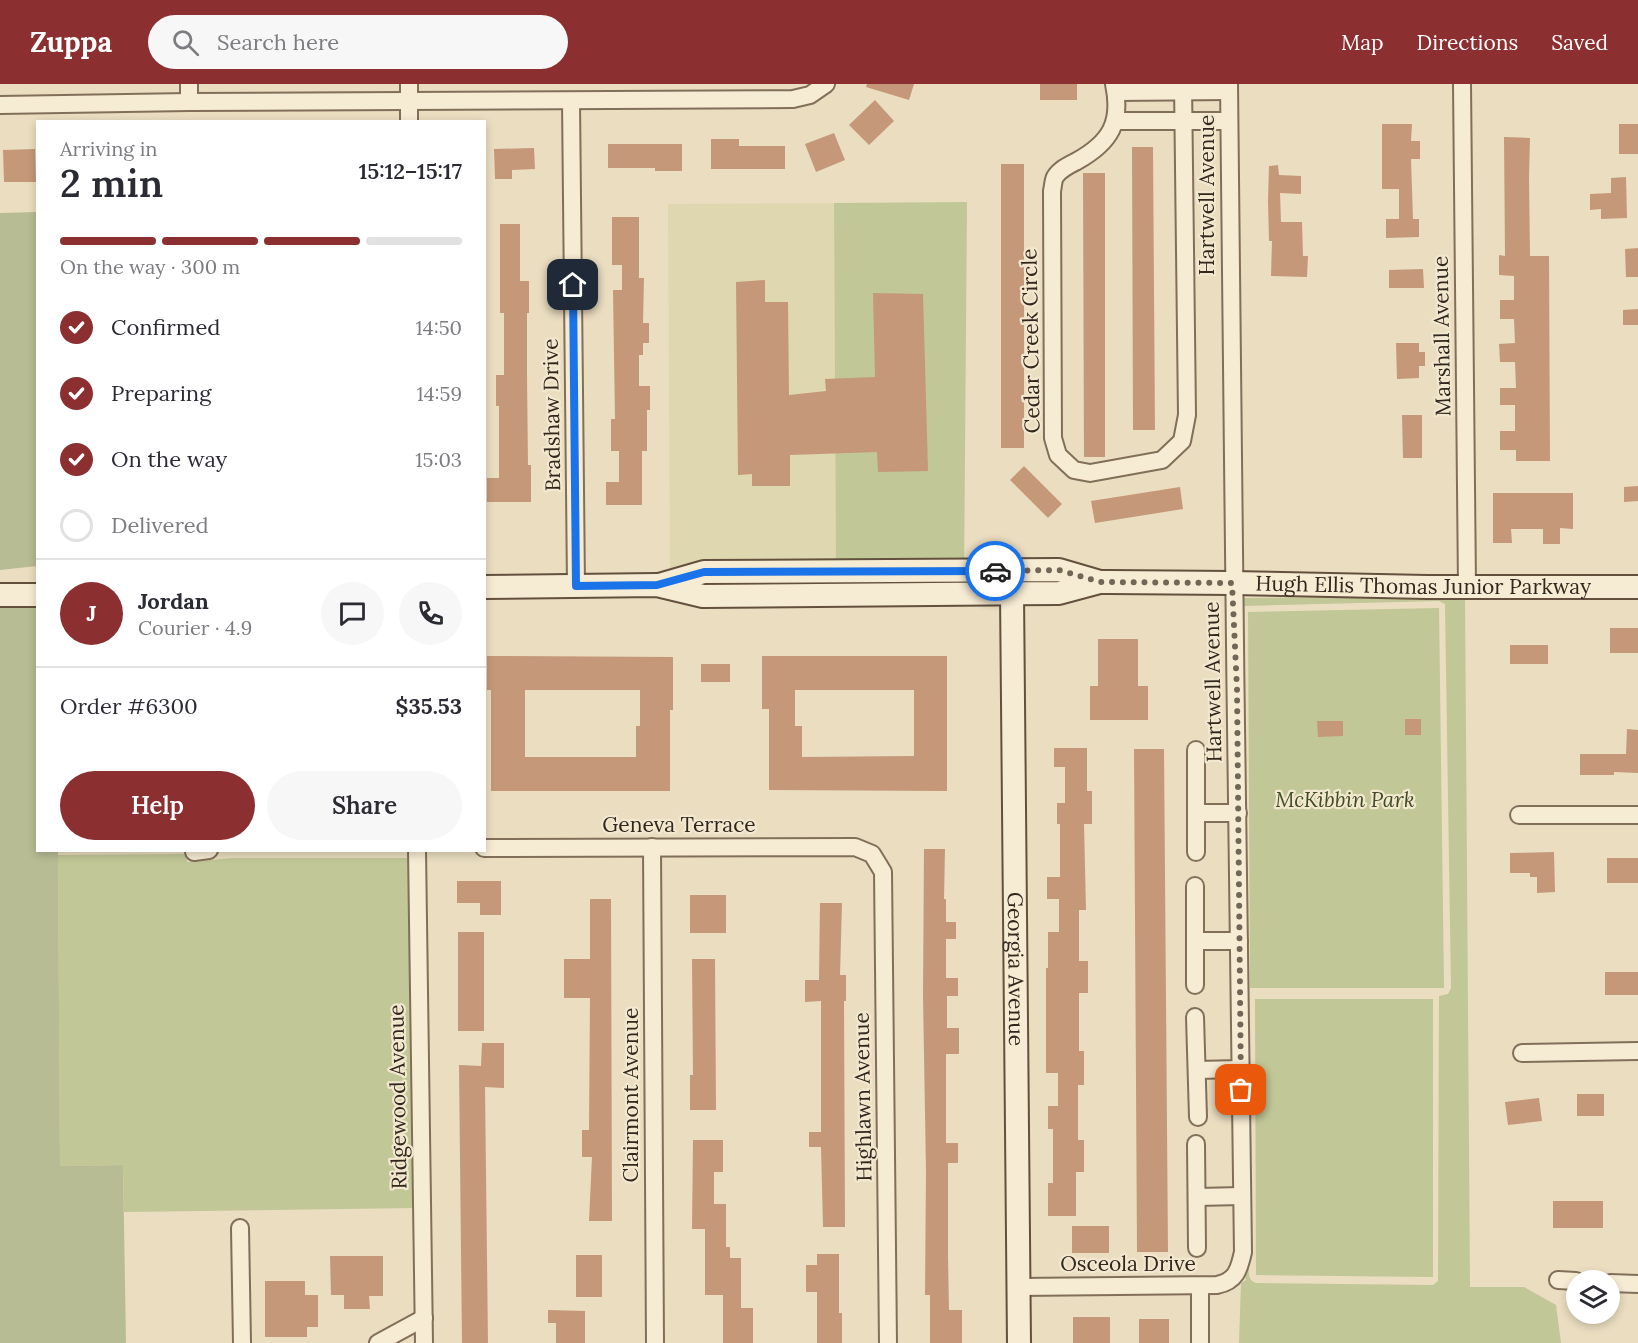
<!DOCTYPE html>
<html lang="en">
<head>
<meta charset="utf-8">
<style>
  :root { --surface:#fff; --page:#f7f7f7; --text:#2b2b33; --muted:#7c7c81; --line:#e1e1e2; --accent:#8c2f30 }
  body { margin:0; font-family:Lora,serif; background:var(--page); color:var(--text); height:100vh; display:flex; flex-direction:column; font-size:22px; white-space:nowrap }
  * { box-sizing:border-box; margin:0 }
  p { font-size:20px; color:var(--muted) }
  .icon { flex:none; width:33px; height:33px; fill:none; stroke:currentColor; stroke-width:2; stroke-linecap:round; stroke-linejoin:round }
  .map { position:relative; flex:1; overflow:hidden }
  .panel { position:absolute; left:36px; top:36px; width:450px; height:732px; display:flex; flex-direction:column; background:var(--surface); border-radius:0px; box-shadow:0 3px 9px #0003 }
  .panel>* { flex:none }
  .controls { position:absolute; left:1566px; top:1186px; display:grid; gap:12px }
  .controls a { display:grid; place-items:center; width:54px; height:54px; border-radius:50%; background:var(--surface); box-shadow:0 3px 9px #0003; font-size:30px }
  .pin { position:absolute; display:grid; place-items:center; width:51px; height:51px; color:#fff; margin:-26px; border-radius:12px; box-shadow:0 3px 9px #0006 }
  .courier { position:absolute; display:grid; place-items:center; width:60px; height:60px; margin:-30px; border:4px solid #1a73e8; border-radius:50%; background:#fff; color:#222; box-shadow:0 2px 8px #0007 }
  .summary em { font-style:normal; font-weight:600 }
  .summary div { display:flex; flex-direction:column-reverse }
  .summary { display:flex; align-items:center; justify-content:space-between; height:102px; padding:0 24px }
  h1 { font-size:39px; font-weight:600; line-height:45px }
  .bar { display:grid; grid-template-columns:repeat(4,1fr); gap:9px 6px; align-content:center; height:72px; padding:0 24px }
  .bar i { height:8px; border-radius:4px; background:var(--line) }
  .bar .current { background:var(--accent) }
  .bar p { grid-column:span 4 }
  .line { display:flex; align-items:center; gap:15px; padding:0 24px; border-top:2px solid var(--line) }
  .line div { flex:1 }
  .round { display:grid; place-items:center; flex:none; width:63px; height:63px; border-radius:32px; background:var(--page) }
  ol { padding:0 24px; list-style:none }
  li { display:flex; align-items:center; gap:18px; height:66px }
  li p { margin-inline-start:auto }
  li .icon { padding:6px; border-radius:50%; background:var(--accent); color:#fff; stroke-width:4 }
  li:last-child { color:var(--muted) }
  li i { width:33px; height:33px; border:3px solid var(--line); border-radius:50% }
  .primary-button { display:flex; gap:12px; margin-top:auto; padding:12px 24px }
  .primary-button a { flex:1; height:69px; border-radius:36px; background:var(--accent); color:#fff; font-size:24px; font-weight:600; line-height:69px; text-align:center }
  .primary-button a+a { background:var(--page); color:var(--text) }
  header { display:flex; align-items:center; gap:36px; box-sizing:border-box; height:84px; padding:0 30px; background:var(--accent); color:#fff }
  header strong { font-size:28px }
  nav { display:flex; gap:33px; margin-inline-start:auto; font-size:21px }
  .search { width:420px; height:54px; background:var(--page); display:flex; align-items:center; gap:15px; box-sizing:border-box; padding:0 21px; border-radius:33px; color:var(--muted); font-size:22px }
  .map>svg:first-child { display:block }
  .farmland { fill:#dfd7af }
  .green { fill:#c1c796 }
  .cemetery { fill:#b7bc94 }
  .building { fill:#c59879; fill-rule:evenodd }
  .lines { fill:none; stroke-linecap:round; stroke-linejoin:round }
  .street-casing { stroke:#826f5a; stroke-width:20 }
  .secondary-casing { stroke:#63503d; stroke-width:26 }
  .street { stroke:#f6ebd3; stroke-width:16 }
  .secondary { stroke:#f6ebd3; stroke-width:22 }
  .done { stroke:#726756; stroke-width:6; stroke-dasharray:0 10.8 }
  .route { stroke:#1a73e8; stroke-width:8 }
  .labels { text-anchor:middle; stroke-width:4.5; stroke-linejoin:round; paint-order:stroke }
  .street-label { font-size:21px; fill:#32271d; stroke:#f2e8cf }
  .park-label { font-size:21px; font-style:italic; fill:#434d25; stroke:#f2e8cf }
</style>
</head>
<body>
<header>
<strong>Zuppa</strong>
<div class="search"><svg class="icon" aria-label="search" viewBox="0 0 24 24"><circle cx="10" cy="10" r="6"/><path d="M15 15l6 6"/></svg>Search here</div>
<nav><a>Map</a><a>Directions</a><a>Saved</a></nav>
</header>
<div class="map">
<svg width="1638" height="1259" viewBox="0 0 1638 1259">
  <rect width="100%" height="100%" fill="#eaddc0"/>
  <path class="farmland" d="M834,119L836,492H670L668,120Z"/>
  <g class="green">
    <path d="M967,118L964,495L836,492L834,119Z"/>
    <path d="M1465,512L1470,1203H1524L1556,1221L1561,1259H1239L1241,1199L1246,1196L1245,1192L1249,1180C1249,1188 1247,1196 1256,1199L1433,1201L1438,1197L1439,912L1448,910L1451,904L1445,520L1439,517L1244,522V514Z"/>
    <path d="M1439,524L1444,904H1250L1248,528Z"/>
    <path d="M186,770L187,778L233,774H409L414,1124L124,1128L123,1081L60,1082L58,771Z"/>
    <path d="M1255,915H1433V1193L1256,1191Z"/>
  </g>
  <g class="cemetery">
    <path d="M37,128V482L0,486V129Z"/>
    <path d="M37,520L38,766L58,767L60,1082L123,1081L126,1259H0V521Z"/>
  </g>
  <g class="building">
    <path d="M867,0H914L909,16L866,3Z"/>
    <rect x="1040" y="0" width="37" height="16"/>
    <path d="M875,16L894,37L869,61L849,41Z"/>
    <path d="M1382,40H1412L1411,57H1420V75H1411L1413,135H1419V153L1386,154V135H1399V105H1382Z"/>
    <rect x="1619" y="40" width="19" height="30"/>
    <path d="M834,49L845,76L816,88L805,60Z"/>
    <path d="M1504,53L1530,54L1529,93L1530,172H1549L1550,377H1516V366H1500V347H1515V321H1500V304H1516L1515,278H1500L1499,260L1515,259L1514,235H1500V216H1514V192L1499,191V171L1505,172Z"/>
    <path d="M711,55H739V62H785V85H711Z"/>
    <path d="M608,60H682V87H655V84H608Z"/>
    <path d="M1132,63H1153L1155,346H1133Z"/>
    <path d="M534,64L535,85L512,86V95H495L494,65Z"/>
    <path d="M35,65L36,98H4L3,66Z"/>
    <rect x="1001" y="80" width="23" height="284"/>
    <path d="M1278,81L1279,91L1301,92V110L1280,109L1281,138H1302L1303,172H1308L1307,193L1271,192L1272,157H1269L1268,117L1269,82Z"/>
    <path d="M1083,89H1105V373H1084Z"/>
    <path d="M1626,93L1627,134L1601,135V125L1590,126V110L1611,109V94Z"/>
    <path d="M612,133H639V194H644L643,239H649V259H643V271H639V302H650V326H647V367H642V421H606V398H619V367H611V335H615L613,206H622V181H612Z"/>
    <path d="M500,140H520V197H529V229H527V291L528,381H531V418H487V394H499V322H496V291H504V229H500Z"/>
    <path d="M1638,164V193H1626L1625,165Z"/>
    <path d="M1423,185L1424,204H1389V186Z"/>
    <path d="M765,196V218H788L789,311L826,307L825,295L875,293L873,209L923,210L928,387L878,388L877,368L790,371V402H752V390L738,391L736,198Z"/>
    <path d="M1638,225V241H1623V226Z"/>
    <path d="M1396,259H1419V268H1425V282H1419V294L1397,295Z"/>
    <path d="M1402,331H1422V374H1403Z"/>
    <path d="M1024,382L1062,420L1048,434L1010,396Z"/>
    <path d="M1638,402V417L1624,418V403Z"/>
    <path d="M1180,403L1183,425L1095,439L1091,417Z"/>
    <path d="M1493,409H1573V445L1560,444V460H1543V445H1511L1512,459H1493Z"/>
    <rect x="1610" y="544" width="28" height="25"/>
    <path d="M1098,555H1138V602H1148V636H1090V602H1098Z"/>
    <rect x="1510" y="561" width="38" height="19"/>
    <path d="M487,572L673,573V626H670V707H491V606H487ZM525,606H640V642H636V673H525Z"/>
    <path d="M762,572H947V707L769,706V625H762ZM795,606H914V672L802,673V642H795Z"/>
    <rect x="701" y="580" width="29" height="18"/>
    <rect x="1405" y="635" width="16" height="16"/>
    <path d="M1317,637H1343V652L1318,653Z"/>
    <path d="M1627,645L1638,646V689L1614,688V691H1580V670H1626Z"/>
    <path d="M1054,664H1087V707H1092V740H1084L1086,826H1079V877H1088V909H1079V967H1084V1001H1078V1056H1084V1088H1076V1132H1048V1099H1053V1045H1048V1022H1058V989H1046V884H1048V848H1059V815H1047V793H1060V740H1057V719H1065V683H1054Z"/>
    <path d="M1134,665H1164L1168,1168H1137Z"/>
    <path d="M924,765H945L944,815H946V838H956V855H946V894H958V912H947V944H959V970H946V1059H958V1079H948V1172L949,1226H962V1259H930V1211H925L926,1087L923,912Z"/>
    <path d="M1554,768L1555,808L1537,809V793H1530V789H1510V769Z"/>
    <rect x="1607" y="774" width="31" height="25"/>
    <path d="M457,797H501V831H480V819H457Z"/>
    <rect x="690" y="811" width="36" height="38"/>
    <path d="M590,815H611L612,1137H589L592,1073H582V1046H589L590,914H564V875H590Z"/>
    <path d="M820,819H842L840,891H846V917H844L845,1143H823L821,1063H809V1048H821V917L805,918V896H819Z"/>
    <rect x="458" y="848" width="26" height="99"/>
    <path d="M692,875H715L716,1026H690V991H693Z"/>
    <rect x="1605" y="888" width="33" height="23"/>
    <path d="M482,959H504V1004L485,1003L488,1259H462L459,981L481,982Z"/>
    <rect x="1577" y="1010" width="27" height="22"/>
    <path d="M1539,1014L1542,1037L1508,1041L1505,1018Z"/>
    <path d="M693,1056H723V1088H714V1120H726V1163H730V1174H741V1224H753V1259H723V1211H705V1145H692Z"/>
    <rect x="1553" y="1117" width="50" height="27"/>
    <rect x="1072" y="1142" width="37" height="27"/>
    <path d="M817,1170H839V1229H842V1259H817V1208H806V1181H817Z"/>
    <rect x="576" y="1171" width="26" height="42"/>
    <path d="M330,1172H383V1212H369L370,1225H344V1211H331Z"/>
    <path d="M265,1197H305V1211H318V1243H307V1253H265Z"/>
    <path d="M548,1226L585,1227V1259H556V1239H548Z"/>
    <rect x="1073" y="1233" width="37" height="26"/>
    <rect x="1139" y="1235" width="30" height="24"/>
  </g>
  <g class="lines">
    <defs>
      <g id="street">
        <path d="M189,0V18"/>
        <path d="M409,0V38"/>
        <path d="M1114,0C1122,38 1111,58 1077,77C1069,81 1060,85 1055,93C1053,97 1053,103 1052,107L1053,354L1058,371L1074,386L1090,389L1162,376L1182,357L1187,331L1183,0"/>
        <path d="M1462,0L1467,503"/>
        <path d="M1116,8L1229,7"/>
        <path d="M571,17L576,502"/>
        <path d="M0,21L189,18L793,15L810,11L826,0"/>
        <path d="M1116,37H1229"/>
        <path d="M1196,666V768"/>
        <path d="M1196,729H1238"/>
        <path d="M1519,731H1638"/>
        <path d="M652,763L655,1259"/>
        <path d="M484,764L855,763L872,770L883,788L888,1259"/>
        <path d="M417,766L424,1259"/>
        <path d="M194,768L209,766"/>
        <path d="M1195,857H1239"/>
        <path d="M1195,901V802"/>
        <path d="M1195,933L1198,1033"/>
        <path d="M1522,969L1638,967"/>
        <path d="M1197,986L1241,985"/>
        <path d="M1196,1060L1197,1164"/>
        <path d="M1197,1113L1242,1112"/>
        <path d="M240,1144L242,1259"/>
        <path d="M1558,1196L1576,1197"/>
        <path d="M1610,1199L1638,1200"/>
        <path d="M1200,1202V1259"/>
        <path d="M1019,1203L1217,1201C1236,1197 1239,1186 1243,1168C1238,779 1232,389 1229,0"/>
        <path d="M378,1259L424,1234"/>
      </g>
      <g id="secondary">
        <path d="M659,501L704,488L1059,486L1100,498"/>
        <path id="s1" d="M484,503L657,501L703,512L1059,509L1100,498H1109L1232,499L1427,503H1638"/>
        <path id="s2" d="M1012,510L1019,1259"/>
        <path d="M0,511H38"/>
      </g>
    </defs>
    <use href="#street" class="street-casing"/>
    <use href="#secondary" class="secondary-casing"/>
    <use href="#street" class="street"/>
    <use href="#secondary" class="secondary"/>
  </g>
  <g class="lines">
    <path class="done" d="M995,487L1059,486L1100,498L1232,499L1237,605L1241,1006"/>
    <path class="route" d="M573,201L576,502L657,501L704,488L995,487"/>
  </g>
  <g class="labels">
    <g class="street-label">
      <text transform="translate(1207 111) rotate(-90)" y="7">Hartwell Avenue</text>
      <text transform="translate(1442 252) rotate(-91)" y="7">Marshall Avenue</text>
      <text transform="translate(1031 257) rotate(-91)" y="7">Cedar Creek Circle</text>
      <text transform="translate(552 331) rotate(-91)" y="7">Bradshaw Drive</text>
      <text dy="7" stroke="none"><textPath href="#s1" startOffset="942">Hugh Ellis Thomas Junior Parkway</textPath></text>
      <text transform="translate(1213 598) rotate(-91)" y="7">Hartwell Avenue</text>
      <text x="679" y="748">Geneva Terrace</text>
      <text dy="7" stroke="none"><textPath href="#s2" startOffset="375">Georgia Avenue</textPath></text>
      <text transform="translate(631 1011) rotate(-90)" y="7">Clairmont Avenue</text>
      <text transform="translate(398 1013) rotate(-91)" y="7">Ridgewood Avenue</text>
      <text transform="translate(863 1013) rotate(-91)" y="7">Highlawn Avenue</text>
      <text x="1128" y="1187">Osceola Drive</text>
    </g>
    <g class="park-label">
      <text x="1345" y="723">McKibbin Park</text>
    </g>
  </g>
</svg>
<div class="controls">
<a><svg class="icon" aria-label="layers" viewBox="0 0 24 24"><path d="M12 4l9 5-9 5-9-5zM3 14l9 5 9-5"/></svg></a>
</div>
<div class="pin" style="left:1241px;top:1006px;background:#ea580c"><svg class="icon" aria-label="bag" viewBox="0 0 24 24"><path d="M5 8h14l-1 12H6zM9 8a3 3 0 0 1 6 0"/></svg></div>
<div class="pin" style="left:573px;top:201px;background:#1f2937"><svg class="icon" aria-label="home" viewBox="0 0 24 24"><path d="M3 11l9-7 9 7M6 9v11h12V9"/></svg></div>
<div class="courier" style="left:995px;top:487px"><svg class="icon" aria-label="car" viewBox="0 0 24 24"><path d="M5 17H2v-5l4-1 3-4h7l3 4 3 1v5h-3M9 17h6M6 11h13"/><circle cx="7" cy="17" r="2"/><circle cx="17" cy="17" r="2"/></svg></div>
<section class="panel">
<div class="summary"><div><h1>2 min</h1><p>Arriving in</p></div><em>15:12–15:17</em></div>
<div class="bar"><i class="current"></i><i class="current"></i><i class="current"></i><i></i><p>On the way · 300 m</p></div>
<ol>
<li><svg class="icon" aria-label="check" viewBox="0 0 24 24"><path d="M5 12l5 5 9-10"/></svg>Confirmed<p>14:50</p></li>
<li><svg class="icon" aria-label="check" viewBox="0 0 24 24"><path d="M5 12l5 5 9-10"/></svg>Preparing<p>14:59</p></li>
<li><svg class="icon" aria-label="check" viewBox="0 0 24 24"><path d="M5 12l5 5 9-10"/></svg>On the way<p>15:03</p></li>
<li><i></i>Delivered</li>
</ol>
<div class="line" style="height:108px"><b class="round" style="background:var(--accent);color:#fff">J</b><div><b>Jordan</b><p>Courier · 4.9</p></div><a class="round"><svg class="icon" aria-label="chat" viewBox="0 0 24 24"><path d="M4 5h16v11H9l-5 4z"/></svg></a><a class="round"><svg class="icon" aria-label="phone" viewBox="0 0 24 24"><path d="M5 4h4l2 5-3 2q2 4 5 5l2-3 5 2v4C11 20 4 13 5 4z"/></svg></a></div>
<div class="line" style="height:78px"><div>Order #6300</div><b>$35.53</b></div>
<div class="primary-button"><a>Help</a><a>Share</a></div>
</section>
</div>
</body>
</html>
